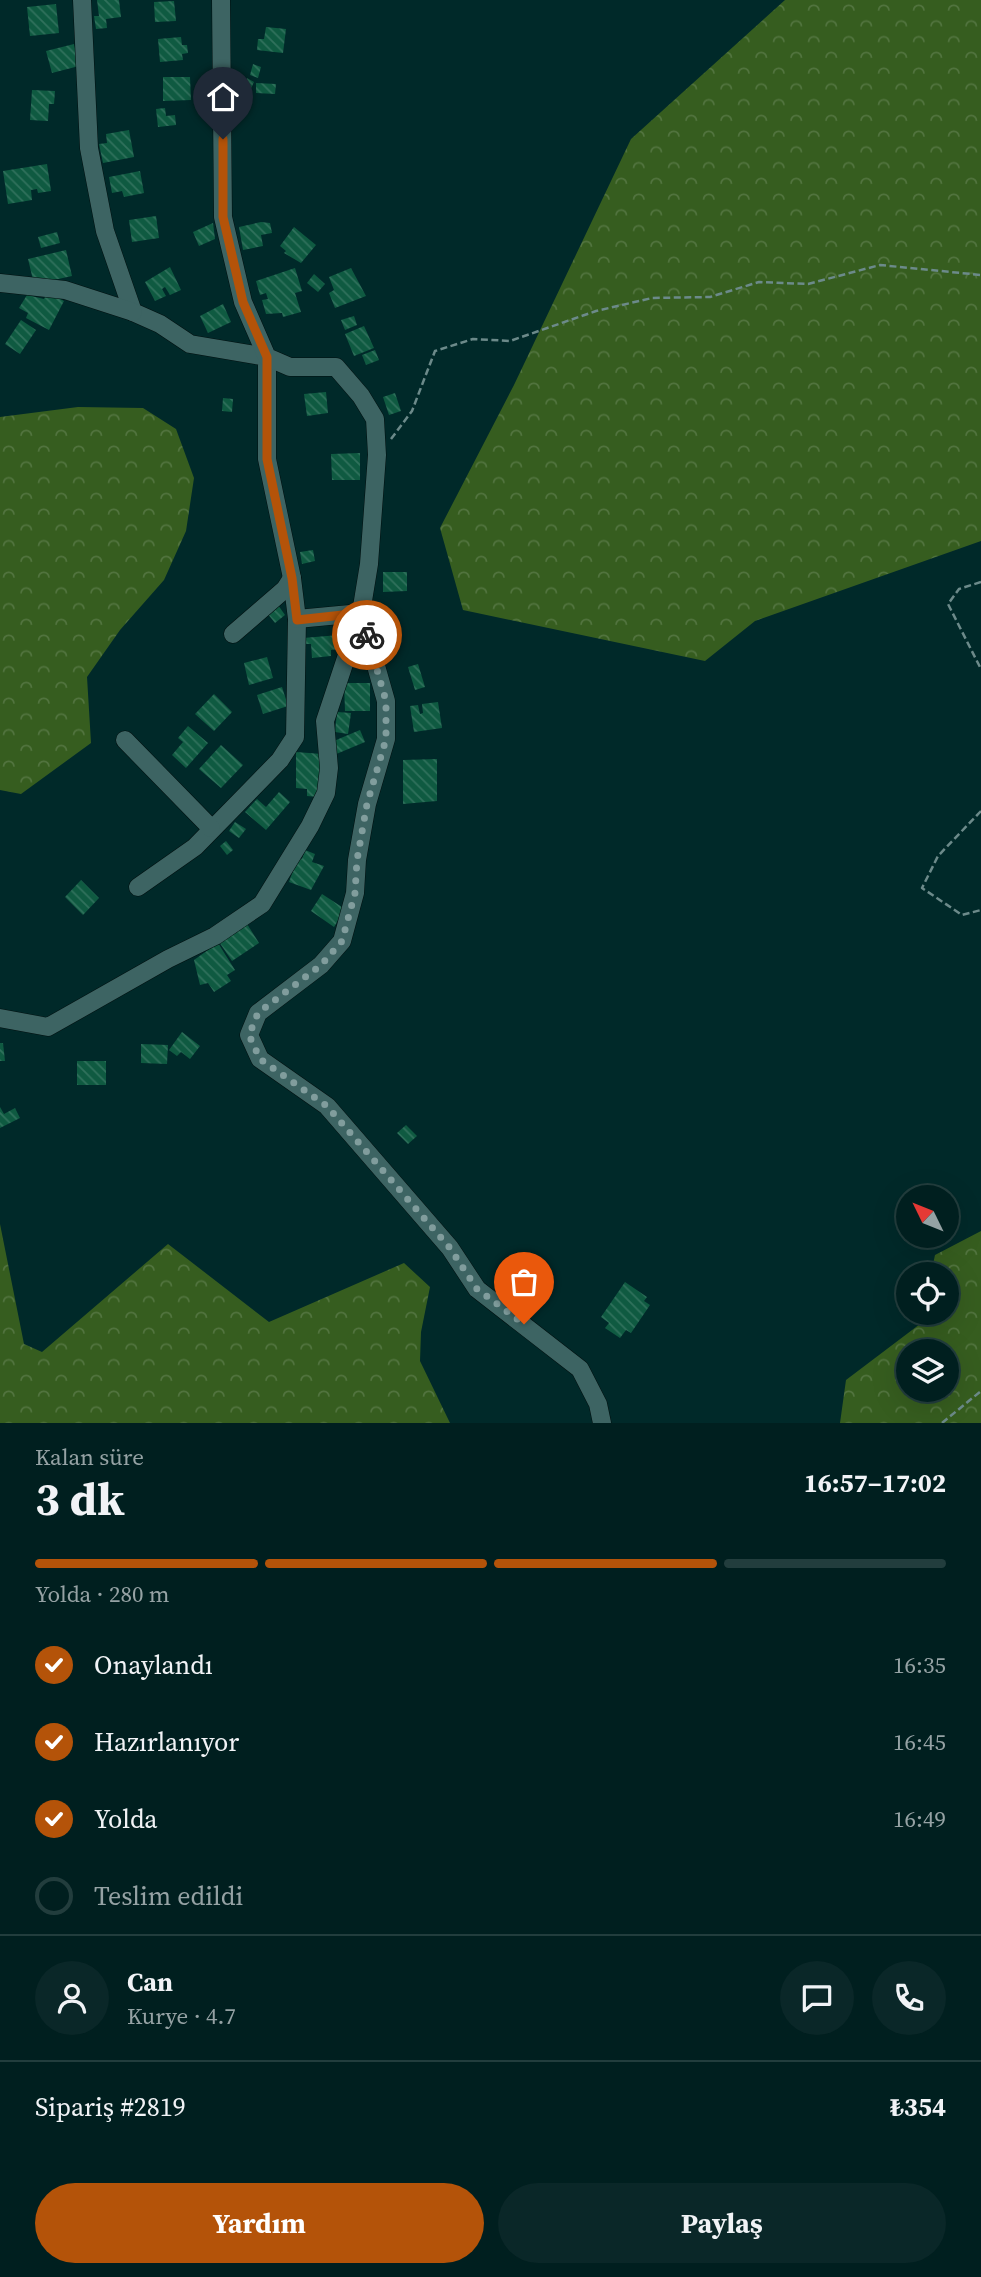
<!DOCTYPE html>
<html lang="tr">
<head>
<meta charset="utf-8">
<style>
  :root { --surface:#001f1f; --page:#0a2728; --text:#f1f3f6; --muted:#95a2a4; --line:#223d3d; --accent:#b45309 }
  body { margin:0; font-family:"Source Serif 4",serif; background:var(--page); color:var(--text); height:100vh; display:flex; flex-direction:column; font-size:26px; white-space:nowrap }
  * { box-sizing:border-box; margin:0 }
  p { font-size:23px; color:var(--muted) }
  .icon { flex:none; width:38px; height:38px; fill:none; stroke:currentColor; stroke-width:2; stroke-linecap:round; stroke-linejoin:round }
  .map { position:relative; height:1423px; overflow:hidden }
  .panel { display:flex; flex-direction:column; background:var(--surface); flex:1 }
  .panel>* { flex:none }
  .needle { width:46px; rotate:313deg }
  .buttons { position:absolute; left:896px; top:1185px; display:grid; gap:14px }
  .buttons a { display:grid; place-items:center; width:63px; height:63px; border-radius:50%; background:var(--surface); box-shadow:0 7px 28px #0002,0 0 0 2px var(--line); font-size:35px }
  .pin { position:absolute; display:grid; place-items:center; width:60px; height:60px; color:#fff; margin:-72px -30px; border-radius:50% 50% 50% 0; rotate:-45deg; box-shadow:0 0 7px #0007 }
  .pin .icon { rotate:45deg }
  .courier { position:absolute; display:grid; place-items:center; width:70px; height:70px; margin:-35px; border:5px solid #b45309; border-radius:50%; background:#fff; color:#222; box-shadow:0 2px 9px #0007 }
  .head em { font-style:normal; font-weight:700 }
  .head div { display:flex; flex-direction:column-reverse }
  .head { display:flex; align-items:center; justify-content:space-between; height:119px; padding:0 35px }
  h1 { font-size:46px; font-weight:700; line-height:52px }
  .bar { display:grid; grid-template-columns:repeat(4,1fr); gap:10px 7px; align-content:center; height:84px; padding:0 35px }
  .bar i { height:9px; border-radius:5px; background:var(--line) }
  .bar .current { background:var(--accent) }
  .bar p { grid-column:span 4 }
  .line { display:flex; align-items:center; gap:18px; padding:0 35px; border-top:2px solid var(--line) }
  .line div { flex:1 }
  .round { display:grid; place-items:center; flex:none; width:74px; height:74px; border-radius:37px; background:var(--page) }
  ol { padding:0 35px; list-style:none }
  li { display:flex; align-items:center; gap:21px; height:77px }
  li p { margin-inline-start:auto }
  li .icon { padding:7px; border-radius:50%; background:var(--accent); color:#fff; stroke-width:4 }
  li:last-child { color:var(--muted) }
  li i { width:38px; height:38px; border:4px solid var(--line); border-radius:50% }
  .cta { display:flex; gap:14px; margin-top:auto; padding:14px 35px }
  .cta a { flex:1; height:80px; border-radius:42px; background:var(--accent); color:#fff; font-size:28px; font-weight:700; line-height:80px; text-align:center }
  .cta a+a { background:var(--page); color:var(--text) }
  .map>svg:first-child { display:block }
  .forest { fill:url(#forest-crowns); fill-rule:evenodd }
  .building { fill:url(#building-back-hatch) }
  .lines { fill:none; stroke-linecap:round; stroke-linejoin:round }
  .minor-casing { stroke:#001010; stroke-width:19 }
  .path { stroke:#6c8a8a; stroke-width:2.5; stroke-dasharray:7 3.5; stroke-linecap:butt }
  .minor { stroke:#3d6463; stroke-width:18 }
  .done { stroke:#819d9d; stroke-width:7; stroke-dasharray:0 12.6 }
  .route { stroke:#b45309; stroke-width:9 }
</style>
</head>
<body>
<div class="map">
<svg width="981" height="1423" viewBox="0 0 981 1423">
  <defs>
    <pattern id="forest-crowns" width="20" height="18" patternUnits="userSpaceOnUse" patternTransform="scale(1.75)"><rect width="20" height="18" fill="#365d1f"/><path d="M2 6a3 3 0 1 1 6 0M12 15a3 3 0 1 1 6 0" fill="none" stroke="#52743f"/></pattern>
    <pattern id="building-back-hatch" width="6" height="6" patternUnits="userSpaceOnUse" patternTransform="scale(1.75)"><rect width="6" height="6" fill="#0f5a41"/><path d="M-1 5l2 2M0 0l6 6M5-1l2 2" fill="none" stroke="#30715c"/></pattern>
  </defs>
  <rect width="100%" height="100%" fill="#002929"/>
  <g class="forest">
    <path d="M785,0H981V541L755,621L705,661L463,610L440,528L514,385L631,139Z"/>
    <path d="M78,407L143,408L176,429L194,478L186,531L164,580L120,630L87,677L91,743L21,794L0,790V417Z"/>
    <path d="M0,1224L24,1344L42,1352L168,1244L269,1322L404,1263L430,1287L421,1332L420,1361L450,1423H0Z"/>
    <path d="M981,1231V1423H840L846,1380L920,1324L923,1313L947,1312V1274H931L935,1255ZM908,1351H947V1390H908Z"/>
  </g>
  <g class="building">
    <path d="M97,0H119L121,17L106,19L107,28L96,29L94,16H99Z"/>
    <path d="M174,1L176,21L155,22L154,2Z"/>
    <path d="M56,4L59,33L30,36L27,7Z"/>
    <path d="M266,27L286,29L283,53L257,50L258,39H264Z"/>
    <path d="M181,37L182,45H187L188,53L182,54L183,60L160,62L158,39Z"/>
    <path d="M74,44L79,66L52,73L46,51Z"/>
    <path d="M253,64L261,67L258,78L250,75Z"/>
    <path d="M163,77H190L191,100L163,101Z"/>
    <path d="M247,78L254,82L249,93L242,90Z"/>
    <path d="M256,83L276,84L275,94L256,93Z"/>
    <path d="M32,90L55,91L54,104H49L48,121L30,120Z"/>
    <path d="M165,108L166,116L175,115L176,125L158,127L156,109Z"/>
    <path d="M129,130L134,157L103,163L99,144L107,143L106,134Z"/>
    <path d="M47,164L51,191L38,193L37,189L31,190L32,200L8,204L3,171Z"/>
    <path d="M140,171L144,193L124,197L122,191L112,193L109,177Z"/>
    <path d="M156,216L159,238L132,242L129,220Z"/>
    <path d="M261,222L270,223L272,233L261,235L263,246L243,250L239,227Z"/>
    <path d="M213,223L215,239L199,246L193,232Z"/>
    <path d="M294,227L316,245L301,263L284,253L286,251L280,246Z"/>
    <path d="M57,232L60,243L41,248L38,237Z"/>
    <path d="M66,250L72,276L40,283L39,278L33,280L28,259Z"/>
    <path d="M170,267L181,290L170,295L165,287L162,289L166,296L155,301L145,282Z"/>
    <path d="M295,268L302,291L295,293L301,312L283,317L282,313L266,314L262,300L268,299L266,293L260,295L256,281Z"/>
    <path d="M351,268L366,296L335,308L329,293L334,290L329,277Z"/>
    <path d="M314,274L325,284L318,292L307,283Z"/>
    <path d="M47,292L64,301L49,330L26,318L28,313L19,308L27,295L44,299Z"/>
    <path d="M223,304L231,322L208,333L200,316Z"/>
    <path d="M354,316L357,325L345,330L341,320Z"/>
    <path d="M21,320L36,330L20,354L5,344Z"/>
    <path d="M364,326L374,348L354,356L345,334Z"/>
    <path d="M375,350L379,360L366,365L362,355Z"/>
    <path d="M326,392L328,413L307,416L304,394Z"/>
    <path d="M395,393L401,411L389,415L383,397Z"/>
    <path d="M223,398L233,399L232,412L222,411Z"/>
    <path d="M360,453V480H332L331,454Z"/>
    <path d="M313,550L315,561L302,564L300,552Z"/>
    <path d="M383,572H407V591L383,592Z"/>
    <path d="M278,605L285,615L275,623L267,613Z"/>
    <path d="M339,635L340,649L331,650V656L312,658L311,644H303V638Z"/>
    <path d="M267,657L273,678L249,685L244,663Z"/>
    <path d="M418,664L425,687L415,690L408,667Z"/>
    <path d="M344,683H370V711H345Z"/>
    <path d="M282,687L288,706L263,714L257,695Z"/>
    <path d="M214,694L232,712L214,731L195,714Z"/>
    <path d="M438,702L442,728L414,732L410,706L418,705L420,714L423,713L422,704Z"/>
    <path d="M337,712L351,713L348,734L335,732Z"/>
    <path d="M188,726L208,743L186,768L172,755L183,742L178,738Z"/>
    <path d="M360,730L365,742L334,755L329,743Z"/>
    <path d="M221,745L243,765L221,788L199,769Z"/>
    <path d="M296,752L322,754L318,797L307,796V789L296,788Z"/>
    <path d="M437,759V801L403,804V760Z"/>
    <path d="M279,792L290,802L266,830L245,812L257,799L266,807Z"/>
    <path d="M235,822L246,829L239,838L229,831Z"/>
    <path d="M226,841L233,850L227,855L220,846Z"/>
    <path d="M305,850L315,854L312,862L324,866L311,890L289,882L298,857L302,859Z"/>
    <path d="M81,880L99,898L83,915L65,897Z"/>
    <path d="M322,894L345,909L334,927L311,911Z"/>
    <path d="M247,924L259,943L232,961L219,942Z"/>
    <path d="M218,943L235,970L227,975L231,981L214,992L208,983L200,985L194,960Z"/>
    <path d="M182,1032L200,1046L190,1059L181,1052L177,1056L169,1050Z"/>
    <path d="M0,1043H3L5,1061H0Z"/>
    <path d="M141,1044L168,1045L167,1064L141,1063Z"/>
    <rect x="77" y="1061" width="29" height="24"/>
    <path d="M0,1107L4,1114L15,1108L20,1118L0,1128Z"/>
    <path d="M406,1125L417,1136L408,1144L397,1133Z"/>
    <path d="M625,1282L647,1297L644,1301L650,1305L631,1333L626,1330L620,1338L605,1328L609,1323L601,1317Z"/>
  </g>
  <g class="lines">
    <defs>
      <g id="minor">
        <path d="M82,0L89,148L105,231L133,312L160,324L190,344L267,357V459L292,578L297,619L295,737L280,760L195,847L138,887"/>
        <path d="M221,0L223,217L243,302L267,357L290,367H336L361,396L375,419L377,455L369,564L361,613L386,701V739L367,804L357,860L355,893L342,941L321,965L258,1013L249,1035L260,1059L327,1106L450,1248L477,1289L580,1369L598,1404L602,1423"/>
        <path d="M0,283L65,290L133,312"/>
        <path d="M233,634L285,589L292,578"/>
        <path d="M125,740L211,828"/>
        <path d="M0,1018L48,1027L168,959L215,936L262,904L310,826L326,793L329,768L325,721L361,613L297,619"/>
      </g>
    </defs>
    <use href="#minor" class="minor-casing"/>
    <g class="path">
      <path d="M391,439L412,411L435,351L473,339L510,341L596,311L652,298L710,297L759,282L808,284L880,265L981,275"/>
      <path d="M981,582L959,589L948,604L981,669"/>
      <path d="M981,811L938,856L922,888L962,915L981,910"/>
      <path d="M942,1423L981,1391"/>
    </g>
    <use href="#minor" class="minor"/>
  </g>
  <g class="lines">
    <path class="done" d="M367,635L386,701V739L367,804L357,860L355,893L342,941L321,965L258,1013L249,1035L260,1059L327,1106L450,1248L477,1289L524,1324"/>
    <path class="route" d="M223,139V217L243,302L267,357V459L292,578L297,620L361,613L367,635"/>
  </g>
</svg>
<div class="buttons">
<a><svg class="needle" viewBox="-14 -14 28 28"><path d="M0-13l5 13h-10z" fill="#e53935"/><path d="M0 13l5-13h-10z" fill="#95a2a4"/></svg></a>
<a><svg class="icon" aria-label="locate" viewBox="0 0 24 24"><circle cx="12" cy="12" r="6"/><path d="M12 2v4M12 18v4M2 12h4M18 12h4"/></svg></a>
<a><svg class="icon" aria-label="layers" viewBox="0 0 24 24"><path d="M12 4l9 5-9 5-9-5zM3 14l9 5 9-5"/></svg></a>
</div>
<div class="pin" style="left:524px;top:1324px;background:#ea580c"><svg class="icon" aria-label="bag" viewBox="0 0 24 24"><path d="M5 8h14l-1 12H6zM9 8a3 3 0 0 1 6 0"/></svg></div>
<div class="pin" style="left:223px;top:139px;background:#1f2937"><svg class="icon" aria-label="home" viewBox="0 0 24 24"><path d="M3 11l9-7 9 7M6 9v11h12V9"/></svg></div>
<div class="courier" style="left:367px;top:635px"><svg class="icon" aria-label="bike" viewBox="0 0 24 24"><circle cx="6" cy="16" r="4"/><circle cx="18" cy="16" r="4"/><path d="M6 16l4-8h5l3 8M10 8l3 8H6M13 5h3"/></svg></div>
</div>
<section class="panel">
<div class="head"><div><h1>3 dk</h1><p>Kalan süre</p></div><em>16:57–17:02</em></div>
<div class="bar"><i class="current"></i><i class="current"></i><i class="current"></i><i></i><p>Yolda · 280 m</p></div>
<ol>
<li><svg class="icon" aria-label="check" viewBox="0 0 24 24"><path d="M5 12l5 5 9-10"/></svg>Onaylandı<p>16:35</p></li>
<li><svg class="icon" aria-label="check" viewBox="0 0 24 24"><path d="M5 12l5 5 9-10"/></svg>Hazırlanıyor<p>16:45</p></li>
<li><svg class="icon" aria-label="check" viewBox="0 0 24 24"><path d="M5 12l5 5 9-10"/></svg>Yolda<p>16:49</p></li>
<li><i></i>Teslim edildi</li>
</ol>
<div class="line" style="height:126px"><a class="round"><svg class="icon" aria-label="person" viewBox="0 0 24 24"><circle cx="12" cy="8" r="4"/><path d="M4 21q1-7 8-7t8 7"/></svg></a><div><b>Can</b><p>Kurye · 4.7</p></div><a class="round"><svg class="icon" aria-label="chat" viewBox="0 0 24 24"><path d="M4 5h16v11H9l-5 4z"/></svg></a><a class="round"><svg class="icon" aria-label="phone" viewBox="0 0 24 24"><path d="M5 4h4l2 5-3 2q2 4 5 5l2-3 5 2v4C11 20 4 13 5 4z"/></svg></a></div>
<div class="line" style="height:91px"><div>Sipariş #2819</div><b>₺354</b></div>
<div class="cta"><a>Yardım</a><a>Paylaş</a></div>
</section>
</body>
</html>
